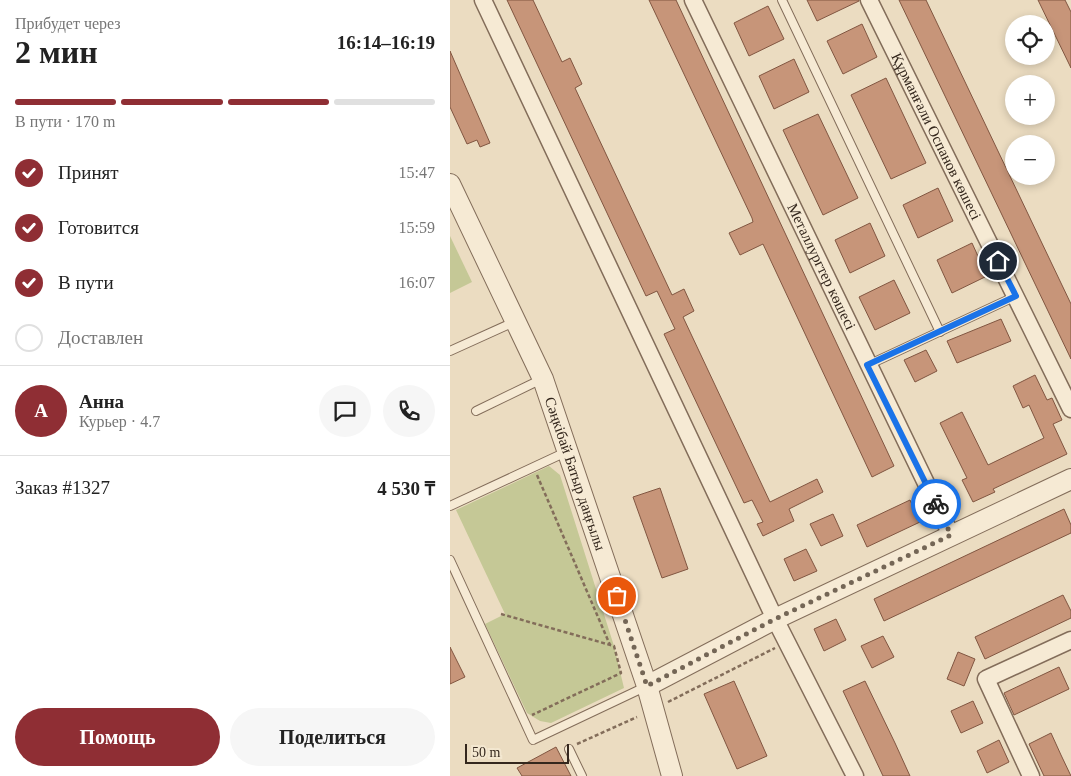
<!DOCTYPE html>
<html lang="ru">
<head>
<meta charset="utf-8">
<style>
  :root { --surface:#fff; --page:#f6f6f6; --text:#222; --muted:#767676; --line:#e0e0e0; --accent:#8f2e34 }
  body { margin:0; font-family:"Times New Roman",serif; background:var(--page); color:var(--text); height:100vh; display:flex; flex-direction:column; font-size:19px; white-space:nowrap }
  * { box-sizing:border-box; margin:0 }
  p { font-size:16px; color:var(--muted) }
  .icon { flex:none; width:28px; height:28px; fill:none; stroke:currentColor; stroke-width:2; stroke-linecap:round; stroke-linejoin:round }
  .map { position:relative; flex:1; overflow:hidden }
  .panel { display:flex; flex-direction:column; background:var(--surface); width:450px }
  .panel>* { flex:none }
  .controls { position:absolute; left:555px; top:15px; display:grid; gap:10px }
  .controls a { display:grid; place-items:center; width:50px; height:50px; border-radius:50%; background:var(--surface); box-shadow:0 2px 8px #0003; font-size:25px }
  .scale { position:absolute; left:15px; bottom:12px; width:104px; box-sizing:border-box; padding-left:5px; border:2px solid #34271d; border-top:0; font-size:14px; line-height:18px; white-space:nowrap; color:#34271d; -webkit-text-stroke:4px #f3e7d0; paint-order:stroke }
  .pin { position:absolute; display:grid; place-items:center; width:42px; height:42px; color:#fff; margin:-21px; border:2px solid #fff; border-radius:50%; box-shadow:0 1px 5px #0007 }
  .courier { position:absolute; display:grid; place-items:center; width:50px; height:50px; margin:-25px; border:4px solid #1a73e8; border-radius:50%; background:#fff; color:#222; box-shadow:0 1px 6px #0007 }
  .overview em { font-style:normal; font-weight:700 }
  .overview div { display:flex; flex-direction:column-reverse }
  .overview { display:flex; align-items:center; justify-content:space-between; height:85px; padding:0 15px }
  h1 { font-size:32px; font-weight:700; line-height:38px }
  .bar { display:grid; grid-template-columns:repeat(4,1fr); gap:8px 5px; align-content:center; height:60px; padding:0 15px }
  .bar i { height:6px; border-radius:4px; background:var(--line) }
  .bar .active { background:var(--accent) }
  .bar p { grid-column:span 4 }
  .line { display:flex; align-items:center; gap:12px; padding:0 15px; border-top:1px solid var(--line) }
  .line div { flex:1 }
  .round { display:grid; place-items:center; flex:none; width:52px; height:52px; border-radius:26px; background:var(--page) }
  ol { padding:0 15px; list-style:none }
  li { display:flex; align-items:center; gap:15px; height:55px }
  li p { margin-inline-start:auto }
  li .icon { padding:5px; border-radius:50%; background:var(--accent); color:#fff; stroke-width:4 }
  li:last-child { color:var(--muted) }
  li i { width:28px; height:28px; border:2px solid var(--line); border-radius:50% }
  .primary-button { display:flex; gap:10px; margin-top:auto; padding:10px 15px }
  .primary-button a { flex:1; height:58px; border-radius:30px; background:var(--accent); color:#fff; font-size:20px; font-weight:700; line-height:58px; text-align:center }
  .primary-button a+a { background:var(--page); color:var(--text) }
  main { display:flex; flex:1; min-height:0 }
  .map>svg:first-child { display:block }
  .green { fill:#c5c896 }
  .building { fill:#c79579; stroke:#815641 }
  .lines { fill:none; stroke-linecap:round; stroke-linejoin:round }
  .service-casing { stroke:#836d5a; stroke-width:10 }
  .minor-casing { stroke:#836d5a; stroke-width:19 }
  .tertiary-casing { stroke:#836d5a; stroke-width:22 }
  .path { stroke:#836d5a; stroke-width:2.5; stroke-dasharray:4 2.5; stroke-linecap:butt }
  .service { stroke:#f6ead4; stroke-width:8 }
  .minor { stroke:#f6ead4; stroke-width:16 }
  .tertiary { stroke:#f6ead4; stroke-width:20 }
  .done { stroke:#746656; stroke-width:5; stroke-dasharray:0 9 }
  .route { stroke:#1a73e8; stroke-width:6 }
  .labels { text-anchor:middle; stroke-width:4; stroke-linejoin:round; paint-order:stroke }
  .street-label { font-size:15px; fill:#34271d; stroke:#f3e7d0 }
</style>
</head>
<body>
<main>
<section class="panel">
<div class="overview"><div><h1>2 мин</h1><p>Прибудет через</p></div><em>16:14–16:19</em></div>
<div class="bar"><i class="active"></i><i class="active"></i><i class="active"></i><i></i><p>В пути · 170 m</p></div>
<ol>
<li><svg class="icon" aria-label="check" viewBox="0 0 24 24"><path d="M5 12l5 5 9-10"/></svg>Принят<p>15:47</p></li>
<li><svg class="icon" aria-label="check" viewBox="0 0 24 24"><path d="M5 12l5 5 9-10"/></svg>Готовится<p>15:59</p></li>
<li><svg class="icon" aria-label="check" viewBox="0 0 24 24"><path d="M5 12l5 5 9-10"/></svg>В пути<p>16:07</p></li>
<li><i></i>Доставлен</li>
</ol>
<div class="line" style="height:90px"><b class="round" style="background:var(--accent);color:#fff">А</b><div><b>Анна</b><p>Курьер · 4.7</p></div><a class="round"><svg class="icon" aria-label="chat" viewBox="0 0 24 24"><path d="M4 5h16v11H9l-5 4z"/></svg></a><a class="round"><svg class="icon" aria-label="phone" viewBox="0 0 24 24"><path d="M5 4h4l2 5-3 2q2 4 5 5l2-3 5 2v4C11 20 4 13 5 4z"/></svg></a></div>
<div class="line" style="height:65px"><div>Заказ #1327</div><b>4 530 ₸</b></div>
<div class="primary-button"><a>Помощь</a><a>Поделиться</a></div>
</section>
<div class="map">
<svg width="621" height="776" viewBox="0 0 621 776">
  <rect width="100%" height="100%" fill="#ebdcc1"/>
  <g class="green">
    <path d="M0,236L22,282L0,293Z"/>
    <path d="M99,466L110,475L164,646L174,688L101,723L90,721L77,713L35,624L55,614L6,510Z"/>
  </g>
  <g class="building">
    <path d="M57,0H83L112,62L120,58L132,84L125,88L222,295L234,289L244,311L233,317L320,502L367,479L373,492L339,509L344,521L313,536L307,524L313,522L302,500L294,503L214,334L225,329L207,291L196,296Z"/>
    <path d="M199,0H226L444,466L422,477L313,244L290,255L279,233L303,222L302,218Z"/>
    <path d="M357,0H409V1L367,21Z"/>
    <path d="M449,0H476L547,149L621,304V359Z"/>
    <path d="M588,0H615L621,12V68Z"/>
    <path d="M318,6L334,39L299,56L284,23Z"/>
    <path d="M412,24L427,57L393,74L377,41Z"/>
    <path d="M0,51L40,143L30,147L27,140L17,144L0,107Z"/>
    <path d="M344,59L359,92L324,109L309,76Z"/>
    <path d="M436,78L476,163L441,179L401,95Z"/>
    <path d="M368,114L408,198L373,215L333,130Z"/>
    <path d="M488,188L503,221L468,238L453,205Z"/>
    <path d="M420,223L435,256L400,273L385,240Z"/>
    <path d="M522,243L537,276L502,293L487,260Z"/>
    <path d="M444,280L460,313L425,330L409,297Z"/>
    <path d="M551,319L561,341L507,363L497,341Z"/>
    <path d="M476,350L487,371L465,382L454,360Z"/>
    <path d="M585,375L597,400L602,398L612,420L603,424L617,454L543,489L545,492L523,502L512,480L517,478L490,423L512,412L538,465L594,438L579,405L573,408L563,386Z"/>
    <path d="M210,488L238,569L212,578L183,497Z"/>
    <path d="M460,500L470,522L417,547L407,525Z"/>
    <path d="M614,509L621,525V533L434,621L424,599Z"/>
    <path d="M383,514L393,536L371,546L360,524Z"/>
    <path d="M356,549L367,571L344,581L334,559Z"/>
    <path d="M613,595L621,611V618L535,659L525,637Z"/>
    <path d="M386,619L396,640L374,651L364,629Z"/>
    <path d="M433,636L444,657L422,668L411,646Z"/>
    <path d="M0,647L15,677L0,684Z"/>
    <path d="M508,652L525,659L514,686L497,679Z"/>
    <path d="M609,667L619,689L564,715L554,693Z"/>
    <path d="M284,681L317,756L287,769L254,694Z"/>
    <path d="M415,681L445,743L460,776H433L418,744L393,691Z"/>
    <path d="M523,701L533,723L511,733L501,711Z"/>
    <path d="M601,733L611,755L621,776H594L579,744Z"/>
    <path d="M549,740L559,762L537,773L527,751Z"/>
    <path d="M106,747L121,776H72L67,768Z"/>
  </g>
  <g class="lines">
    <defs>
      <g id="service">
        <path d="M332,0L490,332"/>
        <path d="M0,351L64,322"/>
        <path d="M418,365L566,296"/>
        <path d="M26,411L92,379"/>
        <path d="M0,506L116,452"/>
        <path d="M0,560L83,740L195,687"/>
        <path d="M119,749L132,776"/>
      </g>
      <g id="minor">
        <path d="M33,0L325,619L405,776"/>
        <path id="s1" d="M243,0L501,535"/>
        <path id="s2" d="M419,0L621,409"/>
        <path d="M581,776L536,679L621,640"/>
      </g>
      <g id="tertiary">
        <path id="s3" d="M0,184L93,379L197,686L222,776"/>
        <path d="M197,686L325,619L621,479"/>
      </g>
    </defs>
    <use href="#service" class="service-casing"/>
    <use href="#minor" class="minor-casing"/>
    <use href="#tertiary" class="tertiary-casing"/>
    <g class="path">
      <path d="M87,475L160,645"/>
      <path d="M51,614L164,646L171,673L82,715"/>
      <path d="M218,702L325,648"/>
      <path d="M127,744L187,717"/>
    </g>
    <use href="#service" class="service"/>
    <use href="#minor" class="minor"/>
    <use href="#tertiary" class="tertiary"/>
  </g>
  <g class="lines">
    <path class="done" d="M167,596L197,686L325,619L501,535L486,504"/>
    <path class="route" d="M486,504L417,365L566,296L548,261"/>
  </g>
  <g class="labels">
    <g class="street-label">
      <text dy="5" stroke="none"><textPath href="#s2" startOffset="152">Құрманғали Оспанов көшесі</textPath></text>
      <text dy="5" stroke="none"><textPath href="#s1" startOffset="296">Металлургтер көшесі</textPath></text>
      <text dy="5" stroke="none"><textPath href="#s3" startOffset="316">Сәңкібай Батыр даңғылы</textPath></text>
    </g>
  </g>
</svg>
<div class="controls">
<a><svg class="icon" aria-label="locate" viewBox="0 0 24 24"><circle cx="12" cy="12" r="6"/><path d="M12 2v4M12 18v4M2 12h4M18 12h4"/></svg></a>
<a>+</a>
<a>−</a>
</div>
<div class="scale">50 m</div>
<div class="pin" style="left:167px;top:596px;background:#ea580c"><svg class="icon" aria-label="bag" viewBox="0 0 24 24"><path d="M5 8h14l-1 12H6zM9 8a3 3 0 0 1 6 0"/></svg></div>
<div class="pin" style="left:548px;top:261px;background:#1f2937"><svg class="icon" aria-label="home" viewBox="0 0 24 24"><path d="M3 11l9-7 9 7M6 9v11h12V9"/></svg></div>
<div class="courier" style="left:486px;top:504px"><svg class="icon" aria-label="bike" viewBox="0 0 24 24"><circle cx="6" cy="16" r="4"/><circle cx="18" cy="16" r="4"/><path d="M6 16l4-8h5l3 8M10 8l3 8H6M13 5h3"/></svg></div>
</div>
</main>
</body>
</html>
